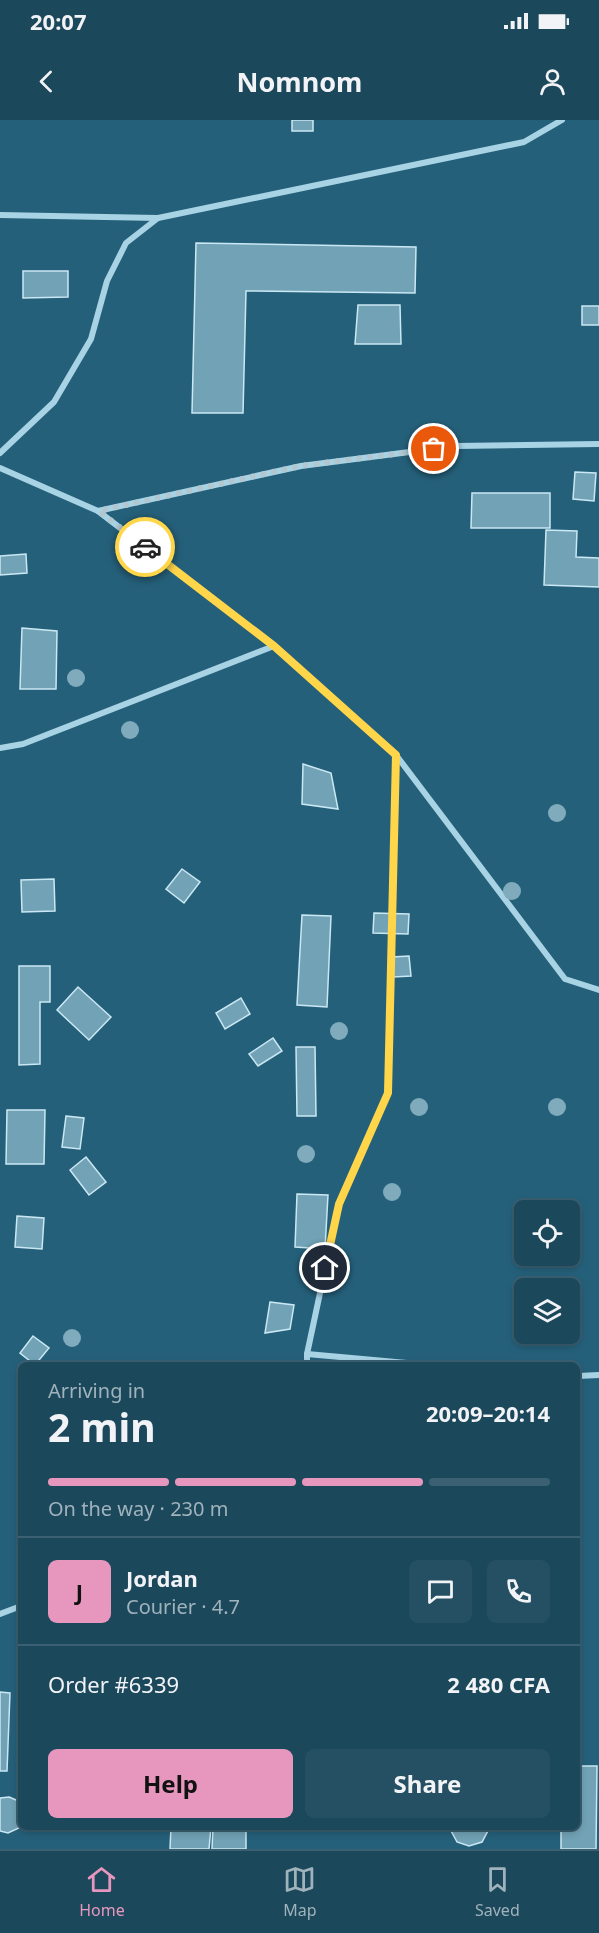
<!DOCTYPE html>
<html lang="en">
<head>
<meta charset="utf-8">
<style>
  :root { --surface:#1c485c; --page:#254f62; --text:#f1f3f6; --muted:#a0b2bb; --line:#3a6072; --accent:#e797bd }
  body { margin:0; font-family:"Noto Sans",sans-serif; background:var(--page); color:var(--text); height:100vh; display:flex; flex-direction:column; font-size:22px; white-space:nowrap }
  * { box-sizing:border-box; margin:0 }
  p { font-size:20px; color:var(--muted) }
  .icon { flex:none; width:33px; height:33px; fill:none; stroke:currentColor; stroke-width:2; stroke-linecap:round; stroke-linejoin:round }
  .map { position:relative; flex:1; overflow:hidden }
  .panel { position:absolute; left:18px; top:1242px; width:562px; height:468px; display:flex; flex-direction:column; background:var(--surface); border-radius:9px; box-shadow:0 3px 9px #0003,0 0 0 2px var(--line) }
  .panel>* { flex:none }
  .buttons { position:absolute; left:514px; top:1080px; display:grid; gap:12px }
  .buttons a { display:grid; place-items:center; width:66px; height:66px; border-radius:9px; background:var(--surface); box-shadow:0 3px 9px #0003,0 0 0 2px var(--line); font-size:30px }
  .pin { position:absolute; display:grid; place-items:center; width:51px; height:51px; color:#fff; margin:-26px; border:3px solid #fff; border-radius:50%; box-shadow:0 2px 6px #0007 }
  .courier { position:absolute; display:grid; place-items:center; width:60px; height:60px; margin:-30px; border:4px solid #ffd54a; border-radius:50%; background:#fff; color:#222; box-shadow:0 2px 8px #0007 }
  .overview em { font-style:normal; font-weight:700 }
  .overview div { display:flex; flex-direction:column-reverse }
  .overview { display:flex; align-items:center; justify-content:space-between; height:102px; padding:0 30px }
  h1 { font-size:39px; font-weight:700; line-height:45px }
  .bar { display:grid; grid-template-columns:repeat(4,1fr); gap:9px 6px; align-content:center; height:72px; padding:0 30px }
  .bar i { height:8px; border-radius:4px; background:var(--line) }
  .bar .on { background:var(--accent) }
  .bar p { grid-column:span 4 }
  .line { display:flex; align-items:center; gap:15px; padding:0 30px; border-top:2px solid var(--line) }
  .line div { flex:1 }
  .round { display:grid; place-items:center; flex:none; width:63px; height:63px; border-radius:9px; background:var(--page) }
  .action { display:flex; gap:12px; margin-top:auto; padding:12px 30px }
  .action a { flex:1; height:69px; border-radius:9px; background:var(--accent); color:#111; font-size:24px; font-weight:700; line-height:69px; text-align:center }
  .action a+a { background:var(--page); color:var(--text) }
  .status { display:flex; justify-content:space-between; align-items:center; height:42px; padding:0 30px; background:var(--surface); direction:ltr }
  .status svg { height:16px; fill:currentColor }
  header { display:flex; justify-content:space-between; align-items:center; height:78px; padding:0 30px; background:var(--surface); font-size:27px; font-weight:700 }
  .menu { display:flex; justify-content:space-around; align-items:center; height:84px; border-top:2px solid var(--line); background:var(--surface); font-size:16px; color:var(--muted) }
  .menu a { display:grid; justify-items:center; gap:3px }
  .menu .on { color:var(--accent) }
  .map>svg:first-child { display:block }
  .building { fill:#72a2b6; stroke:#cae8f3; stroke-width:1.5 }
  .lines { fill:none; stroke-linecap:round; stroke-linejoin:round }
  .minor { stroke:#a8d3e4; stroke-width:6 }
  .tree { fill:#80abbd }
  .done { stroke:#b3c7d0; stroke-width:6; stroke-dasharray:0 10.8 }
  .route { stroke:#ffd54a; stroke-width:8 }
</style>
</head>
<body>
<div class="status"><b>20:07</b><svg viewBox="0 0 49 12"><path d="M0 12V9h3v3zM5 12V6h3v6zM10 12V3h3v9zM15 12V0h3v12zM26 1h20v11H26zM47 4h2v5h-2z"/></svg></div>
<header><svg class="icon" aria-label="back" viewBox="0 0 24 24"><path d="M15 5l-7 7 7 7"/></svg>Nomnom<svg class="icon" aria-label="person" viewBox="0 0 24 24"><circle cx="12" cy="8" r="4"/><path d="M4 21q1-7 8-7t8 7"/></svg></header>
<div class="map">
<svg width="599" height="1729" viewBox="0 0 599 1729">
  <rect width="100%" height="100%" fill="#25607a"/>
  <g class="building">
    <rect x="292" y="0" width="21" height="11"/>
    <path d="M196,123L416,127L415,173L246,171L243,293H192Z"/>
    <path d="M23,151H68V177L23,178Z"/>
    <path d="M358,185H400L401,224H355Z"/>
    <rect x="582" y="186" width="17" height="19"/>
    <path d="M575,352L596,353L594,381L573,379Z"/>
    <path d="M472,373H550V408H471Z"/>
    <path d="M546,410L577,411L576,437L599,438V467L544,465Z"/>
    <path d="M26,434L27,453L0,455V436Z"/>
    <path d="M22,508L57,511L56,569H20Z"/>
    <path d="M303,644L331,653L338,689L302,684Z"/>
    <path d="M182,749L200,762L184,783L166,769Z"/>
    <path d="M54,759L55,791L22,792L21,760Z"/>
    <path d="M374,793L409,794L408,814L373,813Z"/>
    <path d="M302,795L331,796L327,887L297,885Z"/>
    <path d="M409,836L411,856L393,857L392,837Z"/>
    <path d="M19,846H50V882H40V944L19,945Z"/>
    <path d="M78,867L111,897L89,920L57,890Z"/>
    <path d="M241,878L250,894L225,909L216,893Z"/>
    <path d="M273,918L282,931L258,946L249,934Z"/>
    <path d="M296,927H315L316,996H297Z"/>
    <path d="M7,990H45L44,1044H6Z"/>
    <path d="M66,996L84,998L80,1029L62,1027Z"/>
    <path d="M86,1037L106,1062L89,1075L70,1050Z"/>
    <path d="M297,1074L328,1075L325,1129L295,1127Z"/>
    <path d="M17,1096L44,1098L42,1129L15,1127Z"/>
    <path d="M270,1182L294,1185L290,1209L265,1213Z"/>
    <path d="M33,1216L49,1228L35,1245L20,1233Z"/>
    <path d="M0,1572L10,1573L7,1651H0Z"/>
    <path d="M578,1646H597L596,1729H561V1707H578Z"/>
    <path d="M9,1677L21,1682V1707L8,1713L0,1711V1678Z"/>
    <path d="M171,1707H211L209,1729H170Z"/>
    <path d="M213,1707L246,1708V1729H212Z"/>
    <path d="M449,1707H490L482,1722L469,1726L457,1722Z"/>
  </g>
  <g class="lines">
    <g class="minor">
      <path d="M0,95L158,98"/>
      <path d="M0,333L54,282L91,219L107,161L126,123L158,98L524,22L562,0"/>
      <path d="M0,348L98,391L274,526L396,635L565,859L599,870"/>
      <path d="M98,391L301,346L456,326L599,324"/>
      <path d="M0,628L23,624L274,526"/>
      <path d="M307,1234L429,1245"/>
      <path d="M307,1245V1234L339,1084L388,973L396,636"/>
      <path d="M578,1256L599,1255"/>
      <path d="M0,1494L21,1486"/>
    </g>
  </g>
  <g class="tree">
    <circle cx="76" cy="558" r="9"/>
    <circle cx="130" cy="610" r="9"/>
    <circle cx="557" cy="693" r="9"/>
    <circle cx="512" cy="771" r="9"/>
    <circle cx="339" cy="911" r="9"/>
    <circle cx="419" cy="987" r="9"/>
    <circle cx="557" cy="987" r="9"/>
    <circle cx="306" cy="1034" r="9"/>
    <circle cx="392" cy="1072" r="9"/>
    <circle cx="72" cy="1218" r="9"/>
  </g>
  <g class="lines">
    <path class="done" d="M145,427L99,391L300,346L434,329"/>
    <path class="route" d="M145,427L274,526L396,635L388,973L339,1084L325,1148"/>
  </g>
</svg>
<div class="buttons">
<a><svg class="icon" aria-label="locate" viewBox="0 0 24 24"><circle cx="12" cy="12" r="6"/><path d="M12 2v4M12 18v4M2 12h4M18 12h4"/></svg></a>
<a><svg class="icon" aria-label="layers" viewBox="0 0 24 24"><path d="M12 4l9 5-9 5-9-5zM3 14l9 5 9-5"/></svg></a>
</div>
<div class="pin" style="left:434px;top:329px;background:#ea580c"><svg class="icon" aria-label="bag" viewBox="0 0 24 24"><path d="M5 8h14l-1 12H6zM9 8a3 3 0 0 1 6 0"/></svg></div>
<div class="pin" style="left:325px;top:1148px;background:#1f2937"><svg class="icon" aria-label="home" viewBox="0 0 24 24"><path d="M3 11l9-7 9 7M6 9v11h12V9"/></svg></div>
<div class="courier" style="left:145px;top:427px"><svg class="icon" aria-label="car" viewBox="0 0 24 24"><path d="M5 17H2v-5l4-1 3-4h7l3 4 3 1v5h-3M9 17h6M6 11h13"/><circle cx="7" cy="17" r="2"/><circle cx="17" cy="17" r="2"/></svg></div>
<section class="panel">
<div class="overview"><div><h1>2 min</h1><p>Arriving in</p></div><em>20:09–20:14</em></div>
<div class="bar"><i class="on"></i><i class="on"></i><i class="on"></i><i></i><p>On the way · 230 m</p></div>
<div class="line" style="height:108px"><b class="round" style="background:var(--accent);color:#111">J</b><div><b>Jordan</b><p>Courier · 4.7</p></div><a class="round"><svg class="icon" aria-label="chat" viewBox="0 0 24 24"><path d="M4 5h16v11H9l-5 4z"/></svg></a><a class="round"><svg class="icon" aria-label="phone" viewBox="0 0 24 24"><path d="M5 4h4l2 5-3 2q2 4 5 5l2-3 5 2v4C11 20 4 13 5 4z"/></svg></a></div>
<div class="line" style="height:78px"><div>Order #6339</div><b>2 480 CFA</b></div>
<div class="action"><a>Help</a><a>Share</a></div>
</section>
</div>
<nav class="menu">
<a class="on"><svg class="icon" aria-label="home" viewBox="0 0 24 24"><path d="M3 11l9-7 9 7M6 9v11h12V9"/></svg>Home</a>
<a><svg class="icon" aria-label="map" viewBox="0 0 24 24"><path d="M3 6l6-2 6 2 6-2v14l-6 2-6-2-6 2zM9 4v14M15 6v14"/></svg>Map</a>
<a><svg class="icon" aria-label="saved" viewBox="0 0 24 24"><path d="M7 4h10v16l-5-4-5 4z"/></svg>Saved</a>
</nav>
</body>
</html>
